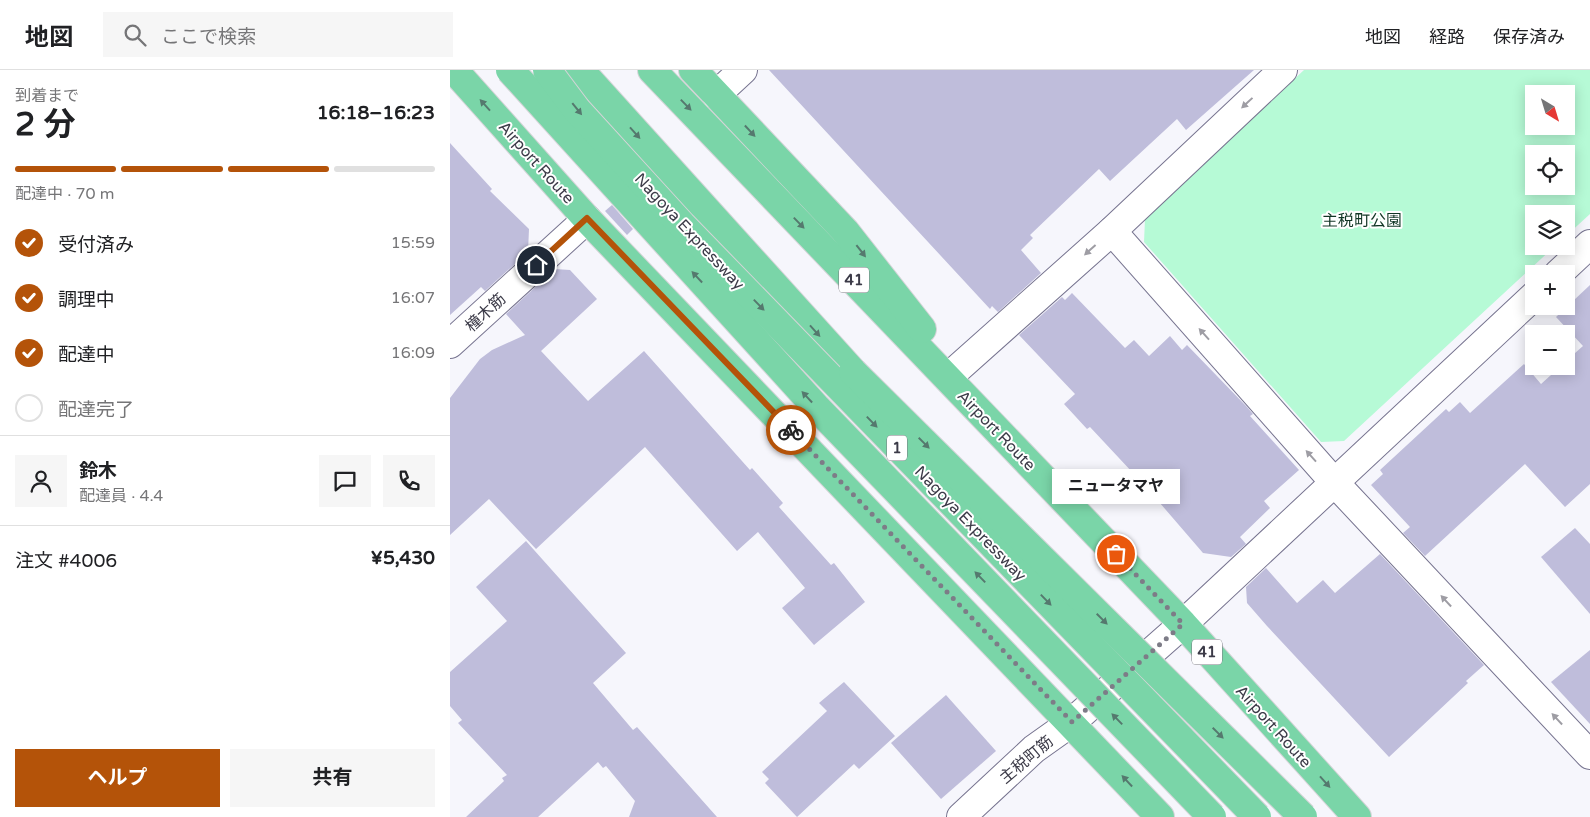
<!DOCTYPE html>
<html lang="ja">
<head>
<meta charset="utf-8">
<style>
  :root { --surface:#fff; --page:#f6f6f6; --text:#202124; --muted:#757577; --line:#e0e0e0; --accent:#b45309 }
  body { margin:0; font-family:"Varela Round","Noto Sans JP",sans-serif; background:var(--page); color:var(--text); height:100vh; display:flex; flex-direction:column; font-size:19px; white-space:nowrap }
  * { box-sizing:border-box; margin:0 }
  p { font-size:16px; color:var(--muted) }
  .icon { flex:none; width:28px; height:28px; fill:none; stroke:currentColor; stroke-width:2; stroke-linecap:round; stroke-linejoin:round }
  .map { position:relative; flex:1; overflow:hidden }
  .side { display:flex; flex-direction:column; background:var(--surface); width:450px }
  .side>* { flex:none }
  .needle { width:32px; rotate:142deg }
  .tools { position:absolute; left:1075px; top:15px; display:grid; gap:10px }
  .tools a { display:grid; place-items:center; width:50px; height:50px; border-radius:0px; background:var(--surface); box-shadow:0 2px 12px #0003; font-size:25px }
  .pin { position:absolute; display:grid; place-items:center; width:42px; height:42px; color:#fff; margin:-21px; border:2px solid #fff; border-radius:50%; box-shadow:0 1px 5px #0007 }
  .courier { position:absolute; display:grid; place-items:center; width:50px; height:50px; margin:-25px; border:4px solid #b45309; border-radius:50%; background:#fff; color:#222; box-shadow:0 1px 6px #0007 }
  .bubble { position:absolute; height:35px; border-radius:0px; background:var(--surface); box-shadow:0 2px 12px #0003; font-size:16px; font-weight:700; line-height:35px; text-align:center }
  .headline em { font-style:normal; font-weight:700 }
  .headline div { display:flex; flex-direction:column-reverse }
  .headline { display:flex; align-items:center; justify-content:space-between; height:85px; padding:0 15px }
  h1 { font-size:32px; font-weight:700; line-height:38px }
  .bar { display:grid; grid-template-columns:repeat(4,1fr); gap:8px 5px; align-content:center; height:60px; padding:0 15px }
  .bar i { height:6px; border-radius:4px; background:var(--line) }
  .bar .active { background:var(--accent) }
  .bar p { grid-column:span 4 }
  .line { display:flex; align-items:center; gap:12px; padding:0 15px; border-top:1px solid var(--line) }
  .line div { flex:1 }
  .round { display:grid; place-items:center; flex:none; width:52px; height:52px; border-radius:0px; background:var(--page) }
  ol { padding:0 15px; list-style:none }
  li { display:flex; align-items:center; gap:15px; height:55px }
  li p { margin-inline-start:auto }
  li .icon { padding:5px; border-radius:50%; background:var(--accent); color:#fff; stroke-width:4 }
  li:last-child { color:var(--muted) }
  li i { width:28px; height:28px; border:2px solid var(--line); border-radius:50% }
  .cta { display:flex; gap:10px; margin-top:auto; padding:10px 15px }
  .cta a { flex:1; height:58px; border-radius:0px; background:var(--accent); color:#fff; font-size:20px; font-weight:700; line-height:58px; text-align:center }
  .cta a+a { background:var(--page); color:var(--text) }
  header { display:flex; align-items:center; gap:30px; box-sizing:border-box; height:70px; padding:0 25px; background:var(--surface); border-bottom:1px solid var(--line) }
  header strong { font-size:24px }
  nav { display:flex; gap:28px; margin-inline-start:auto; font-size:18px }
  .search { width:350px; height:45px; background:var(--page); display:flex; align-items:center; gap:12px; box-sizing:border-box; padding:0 18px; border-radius:0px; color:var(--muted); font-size:19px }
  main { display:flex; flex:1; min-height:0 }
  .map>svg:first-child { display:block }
  .green { fill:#b6fad6; fill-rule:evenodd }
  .building { fill:#bfbddb }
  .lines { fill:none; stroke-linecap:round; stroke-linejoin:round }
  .street-casing { stroke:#76738f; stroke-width:30 }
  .secondary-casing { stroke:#76738f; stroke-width:30 }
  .highway-casing { stroke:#d4d4d7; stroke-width:30 }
  .street { stroke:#fff; stroke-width:28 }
  .secondary { stroke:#fff; stroke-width:28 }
  .highway { stroke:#7ad5a8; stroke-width:28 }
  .highway-bridge-casing { stroke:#d4d4d7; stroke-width:30; stroke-linecap:butt }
  .highway-bridge { stroke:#7ad5a8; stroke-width:28 }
  .oneway { fill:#9e9da4 }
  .oneway2 { fill:#55796e }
  .done { stroke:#7d7c87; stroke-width:5; stroke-dasharray:0 9 }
  .route { stroke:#b45309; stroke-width:6 }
  .labels { text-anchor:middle; stroke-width:4; stroke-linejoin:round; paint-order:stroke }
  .shield { fill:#fff; stroke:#76767f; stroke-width:1 }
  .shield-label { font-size:15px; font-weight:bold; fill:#3c3b48 }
  .street-label { font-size:16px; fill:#3c3b48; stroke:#fff }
  .park-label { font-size:16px; fill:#113625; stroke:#fff }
</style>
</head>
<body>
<header>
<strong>地図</strong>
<div class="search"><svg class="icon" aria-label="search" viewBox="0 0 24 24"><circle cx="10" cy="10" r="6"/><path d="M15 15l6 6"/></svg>ここで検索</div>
<nav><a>地図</a><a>経路</a><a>保存済み</a></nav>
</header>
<main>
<section class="side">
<div class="headline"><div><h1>2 分</h1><p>到着まで</p></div><em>16:18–16:23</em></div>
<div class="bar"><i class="active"></i><i class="active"></i><i class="active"></i><i></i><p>配達中 · 70 m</p></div>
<ol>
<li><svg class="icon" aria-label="check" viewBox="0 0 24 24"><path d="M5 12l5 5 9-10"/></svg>受付済み<p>15:59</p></li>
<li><svg class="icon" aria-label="check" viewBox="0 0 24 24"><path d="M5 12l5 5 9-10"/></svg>調理中<p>16:07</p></li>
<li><svg class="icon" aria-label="check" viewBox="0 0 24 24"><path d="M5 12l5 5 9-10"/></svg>配達中<p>16:09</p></li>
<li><i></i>配達完了</li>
</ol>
<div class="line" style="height:90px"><a class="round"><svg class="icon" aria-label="person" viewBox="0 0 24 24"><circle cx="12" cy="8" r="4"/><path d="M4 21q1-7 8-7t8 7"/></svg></a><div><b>鈴木</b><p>配達員 · 4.4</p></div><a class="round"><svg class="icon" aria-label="chat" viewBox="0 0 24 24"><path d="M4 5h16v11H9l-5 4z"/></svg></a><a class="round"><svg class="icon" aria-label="phone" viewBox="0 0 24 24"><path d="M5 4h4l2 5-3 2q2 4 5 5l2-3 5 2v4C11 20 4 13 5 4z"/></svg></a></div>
<div class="line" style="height:65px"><div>注文 #4006</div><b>¥5,430</b></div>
<div class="cta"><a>ヘルプ</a><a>共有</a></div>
</section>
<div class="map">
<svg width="1140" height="747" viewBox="0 0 1140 747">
  <rect width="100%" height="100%" fill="#f6f6fc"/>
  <path class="green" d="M854,0H1140V144L1116,166V144H1084V176H1105L894,371L871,372L694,172L695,149ZM1084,24H1116V56H1084ZM1084,84H1116V116H1084Z"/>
  <g class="building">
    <path d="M319,0H804L736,60L727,49L660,111L649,99L580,165L583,168L571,180L591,203L548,242L542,236L540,239Z"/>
    <path d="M0,73L42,119L40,121L79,159L78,182L35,221L31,217L0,245Z"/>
    <path d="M162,135L183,159L177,165L155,141Z"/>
    <path d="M105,199L120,200L147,229L91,281L138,331L194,281L300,400L302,398L333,433L329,437L381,495L384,493L415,532L364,575L332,538L355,518L308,462L287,481L195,377L86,479L39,429L0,465V328L30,289L42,280L75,265L56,244Z"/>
    <path d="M1140,215V414L1115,437L1075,394L975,486L953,463L960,457L921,415L933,404L930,400L996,339L999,342L1010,332L1020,343L1074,294L1091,314L1111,296H1116V291L1133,276L1106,247Z"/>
    <path d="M622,223L675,278L684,270L699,286L720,266L732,280L737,275L797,337L803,344L800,346L849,400L814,431L820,438L790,467L796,474L781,487L753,483L697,418L640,357L637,359L614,334L625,324L569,265L612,227L615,230Z"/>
    <path d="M1125,458L1140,474V544L1091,487Z"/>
    <path d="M76,471L176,583L143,613L183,660L187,657L267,747H179L185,731L156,696L153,698L148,692L88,747H16L54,711L52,708L57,705L8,653L12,650L0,636V602L57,551L26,517Z"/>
    <path d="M930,484L1034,595L1016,611L1018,613L939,687L817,556L797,533L796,517L816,498L847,533L873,510L885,523Z"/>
    <path d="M1140,580V654L1101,612Z"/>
    <path d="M394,612L445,666L409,699L404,694L347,747L315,713L319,709L312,702L377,641L369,633Z"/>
    <path d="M496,625L546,681L491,729L441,673Z"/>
  </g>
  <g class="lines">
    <defs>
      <g id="street">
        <path d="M266,25L293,0"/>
        <path d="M662,161L884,412L1140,685"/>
        <path d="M0,274L137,149"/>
        <path d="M505,301L662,161L833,0"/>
        <path d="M511,747L584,679L622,652L733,554"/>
      </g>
      <g id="secondary">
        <path d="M1108,204L1140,174"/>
        <path d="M733,554L1084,226"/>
      </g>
      <g id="highway">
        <path d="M4,0L137,149L710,747"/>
        <path d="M130,0L403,302"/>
        <path d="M202,0L733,554L907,747"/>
        <path d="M243,0L395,161L472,259"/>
      </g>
    </defs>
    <use href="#street" class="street-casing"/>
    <use href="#secondary" class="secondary-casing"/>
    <use href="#highway" class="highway-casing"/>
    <use href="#street" class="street"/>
    <use href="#secondary" class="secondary"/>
    <use href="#highway" class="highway"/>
    <defs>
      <g id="highway-bridge">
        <path d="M60,0L366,337L762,747"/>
        <path d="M97,0L127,40L232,155L807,747"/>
        <path d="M403,302L853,747"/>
      </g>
    </defs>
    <use href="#highway-bridge" class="highway-bridge-casing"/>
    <use href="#highway-bridge" class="highway-bridge"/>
  </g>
  <defs><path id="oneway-solid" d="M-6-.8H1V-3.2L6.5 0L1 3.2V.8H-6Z" transform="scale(1.25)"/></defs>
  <g class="oneway">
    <use href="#oneway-solid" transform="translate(797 33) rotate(137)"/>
    <use href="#oneway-solid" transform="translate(640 180) rotate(138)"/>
    <use href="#oneway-solid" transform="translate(754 264) rotate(-132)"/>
    <use href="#oneway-solid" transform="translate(861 386) rotate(-132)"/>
    <use href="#oneway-solid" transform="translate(996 531) rotate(-133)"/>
    <use href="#oneway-solid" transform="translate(1107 649) rotate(-133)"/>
  </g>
  <g class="oneway2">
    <use href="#oneway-solid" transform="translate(35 35) rotate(-132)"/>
    <use href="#oneway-solid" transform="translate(236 35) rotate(46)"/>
    <use href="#oneway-solid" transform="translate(127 39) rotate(51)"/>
    <use href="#oneway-solid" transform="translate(300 61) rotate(47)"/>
    <use href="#oneway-solid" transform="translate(185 63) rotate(48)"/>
    <use href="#oneway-solid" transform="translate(349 153) rotate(46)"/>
    <use href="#oneway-solid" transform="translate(411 181) rotate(52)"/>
    <use href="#oneway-solid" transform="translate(247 207) rotate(-133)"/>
    <use href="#oneway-solid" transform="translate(309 235) rotate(46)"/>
    <use href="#oneway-solid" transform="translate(365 261) rotate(48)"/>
    <use href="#oneway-solid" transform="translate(357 327) rotate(-133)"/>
    <use href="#oneway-solid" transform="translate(422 352) rotate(46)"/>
    <use href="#oneway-solid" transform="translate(474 373) rotate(45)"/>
    <use href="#oneway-solid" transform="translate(530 507) rotate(-134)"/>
    <use href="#oneway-solid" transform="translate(596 530) rotate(46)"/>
    <use href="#oneway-solid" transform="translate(652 549) rotate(45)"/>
    <use href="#oneway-solid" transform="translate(667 649) rotate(-134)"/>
    <use href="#oneway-solid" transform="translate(768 663) rotate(45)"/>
    <use href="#oneway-solid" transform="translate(677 711) rotate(-133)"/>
    <use href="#oneway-solid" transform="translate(875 712) rotate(48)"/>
  </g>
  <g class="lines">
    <path class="done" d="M341,360L622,652L733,554L666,484"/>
    <path class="route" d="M86,195L137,148L341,360"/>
  </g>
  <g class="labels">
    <g class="shield">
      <rect x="389" y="197.5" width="30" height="25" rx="4"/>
      <rect x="437" y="365.5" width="20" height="25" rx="4"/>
      <rect x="742" y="569.5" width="30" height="25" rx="4"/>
    </g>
    <g class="shield-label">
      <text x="404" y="215">41</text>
      <text x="447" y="383">1</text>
      <text x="757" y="587">41</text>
    </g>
    <g class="street-label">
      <text transform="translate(87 92) rotate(48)" y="6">Airport Route</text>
      <text transform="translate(240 161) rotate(47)" y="6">Nagoya Expressway</text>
      <text transform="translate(35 242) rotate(-43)" y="6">橦木筋</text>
      <text transform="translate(547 360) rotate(46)" y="6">Airport Route</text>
      <text transform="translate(521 453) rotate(46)" y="6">Nagoya Expressway</text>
      <text transform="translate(824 656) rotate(48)" y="6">Airport Route</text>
      <text transform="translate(576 689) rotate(-40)" y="6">主税町筋</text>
    </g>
    <g class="park-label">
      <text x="912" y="156">主税町公園</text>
    </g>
  </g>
</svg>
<div class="tools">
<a><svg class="needle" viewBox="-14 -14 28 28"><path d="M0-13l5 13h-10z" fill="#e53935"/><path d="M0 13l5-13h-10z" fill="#757577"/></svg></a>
<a><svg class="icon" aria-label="locate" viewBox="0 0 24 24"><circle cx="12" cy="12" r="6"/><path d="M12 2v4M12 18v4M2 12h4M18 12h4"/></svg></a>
<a><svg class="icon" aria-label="layers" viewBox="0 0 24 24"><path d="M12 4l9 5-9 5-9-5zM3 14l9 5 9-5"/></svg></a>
<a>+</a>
<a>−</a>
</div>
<div class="pin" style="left:666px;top:484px;background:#ea580c"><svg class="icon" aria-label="bag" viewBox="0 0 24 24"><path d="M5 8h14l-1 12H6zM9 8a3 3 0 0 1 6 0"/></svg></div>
<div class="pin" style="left:86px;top:195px;background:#1f2937"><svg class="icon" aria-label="home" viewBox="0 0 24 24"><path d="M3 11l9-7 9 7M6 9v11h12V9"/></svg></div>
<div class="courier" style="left:341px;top:360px"><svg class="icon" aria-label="bike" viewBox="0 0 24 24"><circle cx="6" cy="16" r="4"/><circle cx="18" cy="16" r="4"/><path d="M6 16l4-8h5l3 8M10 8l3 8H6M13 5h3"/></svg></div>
<div class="bubble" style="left:602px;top:399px;width:128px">ニュータマヤ</div>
</div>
</main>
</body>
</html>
